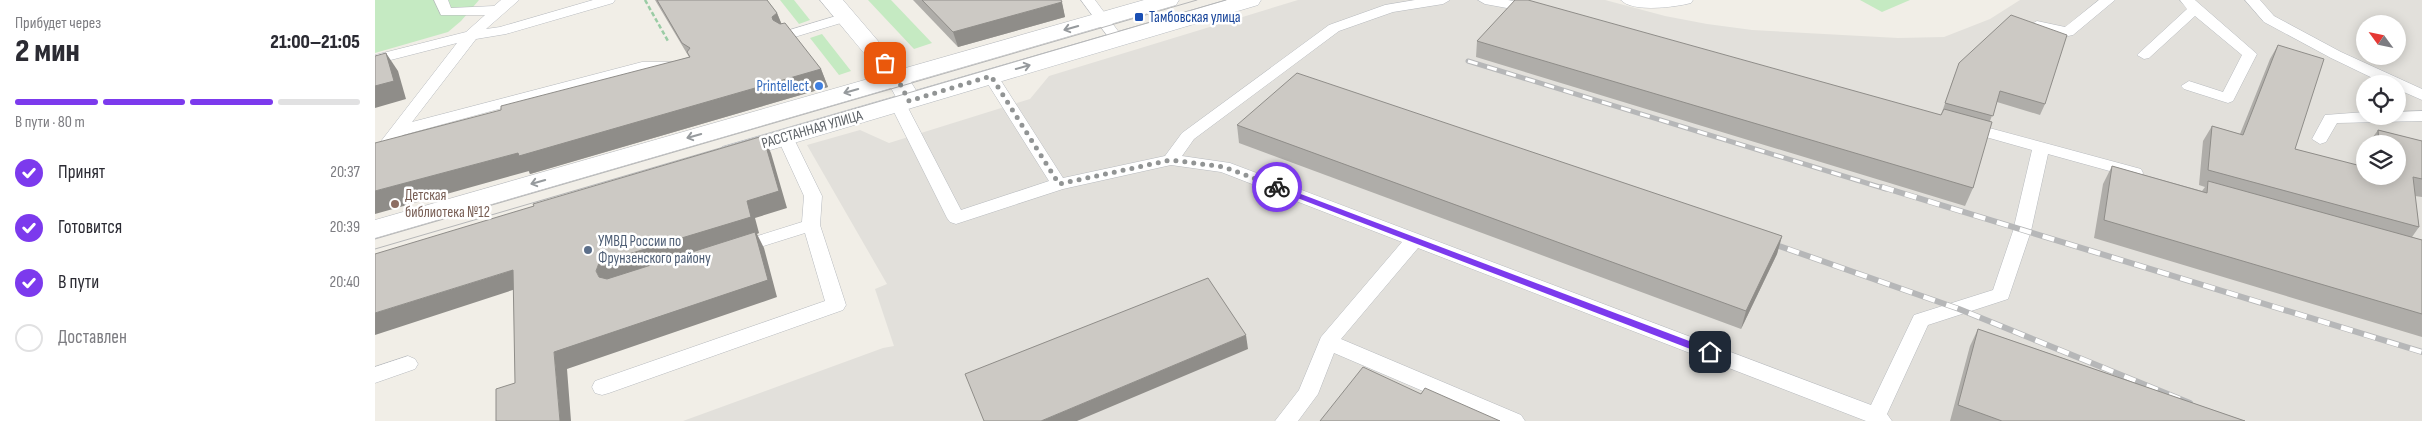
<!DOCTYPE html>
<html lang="ru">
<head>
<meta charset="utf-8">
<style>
  :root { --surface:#fff; --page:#f7f7f7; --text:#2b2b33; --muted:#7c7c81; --line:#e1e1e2; --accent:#7c3aed }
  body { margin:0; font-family:"Sofia Sans Condensed",sans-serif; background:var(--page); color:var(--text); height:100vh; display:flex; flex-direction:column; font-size:19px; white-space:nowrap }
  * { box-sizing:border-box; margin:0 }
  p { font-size:16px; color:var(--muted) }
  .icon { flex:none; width:28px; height:28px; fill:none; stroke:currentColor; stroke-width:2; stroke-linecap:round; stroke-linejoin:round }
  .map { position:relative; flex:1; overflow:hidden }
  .side { display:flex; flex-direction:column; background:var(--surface); width:375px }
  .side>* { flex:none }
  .needle { width:32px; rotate:303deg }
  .fabs { position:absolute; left:1981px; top:15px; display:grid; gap:10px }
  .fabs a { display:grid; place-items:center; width:50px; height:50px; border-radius:50%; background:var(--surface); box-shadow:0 2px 12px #0003; font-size:25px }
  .pin { position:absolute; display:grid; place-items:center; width:42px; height:42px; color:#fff; margin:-21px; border-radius:10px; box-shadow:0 2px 8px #0006 }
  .courier { position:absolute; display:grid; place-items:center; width:50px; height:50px; margin:-25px; border:4px solid #7c3aed; border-radius:50%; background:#fff; color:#222; box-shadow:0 1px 6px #0007 }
  .summary em { font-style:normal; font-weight:800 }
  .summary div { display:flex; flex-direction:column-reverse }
  .summary { display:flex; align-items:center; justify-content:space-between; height:85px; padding:0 15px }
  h1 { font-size:32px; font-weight:800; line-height:38px }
  .bar { display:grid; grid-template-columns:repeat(4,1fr); gap:8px 5px; align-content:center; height:60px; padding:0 15px }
  .bar i { height:6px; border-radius:4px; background:var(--line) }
  .bar .selected { background:var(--accent) }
  .bar p { grid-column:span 4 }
  ol { padding:0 15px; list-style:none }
  li { display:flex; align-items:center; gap:15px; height:55px }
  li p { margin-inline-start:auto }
  li .icon { padding:5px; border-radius:50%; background:var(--accent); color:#fff; stroke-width:4 }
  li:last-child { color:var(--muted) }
  li i { width:28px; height:28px; border:2px solid var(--line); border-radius:50% }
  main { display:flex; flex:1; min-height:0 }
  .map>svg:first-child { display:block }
  .industrial { fill:#e2e0db; fill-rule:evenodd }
  .green { fill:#c5eac2 }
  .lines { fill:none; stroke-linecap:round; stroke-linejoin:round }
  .lane-casing { stroke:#b7babe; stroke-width:1 }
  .street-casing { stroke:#b7babe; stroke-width:1 }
  .secondary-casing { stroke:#b8bcc1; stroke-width:1 }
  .path { stroke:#9acca5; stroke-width:2.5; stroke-dasharray:4.5 2.5; stroke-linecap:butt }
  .lane { fill:#fff; fill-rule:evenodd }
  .street { fill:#fff; fill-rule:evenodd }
  .secondary { fill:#fff; fill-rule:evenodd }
  .tram { stroke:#b6b7b8; stroke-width:1 }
  .rail-far1-casing { stroke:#b6b7b8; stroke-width:5 }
  .rail-casing { stroke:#b6b7b8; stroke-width:6 }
  .rail-far1 { stroke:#fff; stroke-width:3; stroke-dasharray:10; stroke-linecap:butt }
  .rail { stroke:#fff; stroke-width:4.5; stroke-dasharray:12; stroke-linecap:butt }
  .wall { fill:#afada9 }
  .shaded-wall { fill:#8f8d89 }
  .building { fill:#ccc9c4; stroke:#8f8d89 }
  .oneway { stroke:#969a9d }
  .route { fill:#7c3aed }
  .done { stroke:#919494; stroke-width:5; stroke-dasharray:0 9 }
  .transit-dot { fill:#1a4fb4; stroke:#fff; stroke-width:2 }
  .shop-dot { fill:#3f7fe0; stroke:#fff; stroke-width:2 }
  .education-dot { fill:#8d6e63; stroke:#fff; stroke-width:2 }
  .service-dot { fill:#5c6f8a; stroke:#fff; stroke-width:2 }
  .labels { text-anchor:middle; stroke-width:5; stroke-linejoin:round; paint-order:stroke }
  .transit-label { font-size:15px; fill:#164399; stroke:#fff; text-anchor:start }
  .shop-label { font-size:15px; fill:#366cbe; stroke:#fff; text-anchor:end }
  .street-label { font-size:15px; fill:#5e6368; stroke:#fff }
  .education-label { font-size:15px; fill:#785e54; stroke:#fff; text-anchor:start }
  .service-label { font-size:15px; fill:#4e5e75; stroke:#fff; text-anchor:start }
</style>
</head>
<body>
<main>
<section class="side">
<div class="summary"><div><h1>2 мин</h1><p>Прибудет через</p></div><em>21:00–21:05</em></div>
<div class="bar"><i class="selected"></i><i class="selected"></i><i class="selected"></i><i></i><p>В пути · 80 m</p></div>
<ol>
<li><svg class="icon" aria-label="check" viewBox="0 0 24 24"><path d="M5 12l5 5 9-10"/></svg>Принят<p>20:37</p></li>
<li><svg class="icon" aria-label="check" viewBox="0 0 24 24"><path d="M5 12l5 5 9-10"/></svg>Готовится<p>20:39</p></li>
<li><svg class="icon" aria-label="check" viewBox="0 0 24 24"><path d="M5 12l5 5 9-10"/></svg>В пути<p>20:40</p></li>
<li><i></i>Доставлен</li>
</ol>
</section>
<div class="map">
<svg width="2047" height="421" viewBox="0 0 2047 421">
  <rect width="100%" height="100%" fill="#f1eee7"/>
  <path class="industrial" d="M923,0H1230L1290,16L1332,24L1377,30L1523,38L1569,37L1615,19L1645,0H2047V421H308L508,348L519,346L500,289L512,284L432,145L485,130L514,143L655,99L674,76ZM1990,24H2022V56H1990ZM1990,84H2022V116H1990ZM1990,144H2022V176H1990Z"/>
  <g class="green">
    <path d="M0,0H104L86,21L73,32L0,53Z"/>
    <path d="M405,0H419L435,20L424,24Z"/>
    <path d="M493,0H516L557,43L539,49Z"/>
    <path d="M1485,0H1535L1507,12Z"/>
    <path d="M447,34L476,71L464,75L435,38Z"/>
  </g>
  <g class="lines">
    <defs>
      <g id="lane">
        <path d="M59,0H73L76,8L119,6L126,0H144L111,29L125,27L218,0H240L238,3L131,34L101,39L37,122L267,62H302L309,66L302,70H267L28,135L6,164L0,165V149L82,43L0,64V55L91,32L110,15H66Z"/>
        <path d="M706,0H720L749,39L747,42H737Z"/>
        <path d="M1040,0H1075L1068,4L1018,12L964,31L819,139L807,156L855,163L1496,405L1539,315L1618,290L1638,231L1657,150L1586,130L1584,127L1586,124L1592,122L1766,169L1768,173L1766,177L1760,178L1673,154L1656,231L1633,299L1553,325L1512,414L1517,421H1491L1043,248L966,339L1146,415L1150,421H1118L959,353L943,394L923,421H900L924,390L946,337L1027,242L846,172L796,165L688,189L581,224L575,222L572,218L515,104L523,99L531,104L586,210L674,181L608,76L611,73H621L688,178L790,156L807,133L954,25L1010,5Z"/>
        <path d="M1103,0H1133L1164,6L1166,9L1159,13L1110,4Z"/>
        <path d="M1246,0H1318L1316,3C1301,7 1257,13 1246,0Z"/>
        <path d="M1724,0H1740L1698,35L1693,36L1657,28L1655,25L1662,21L1690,27Z"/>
        <path d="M1805,0H1820L1882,54L1858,101L1853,103L1809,89L1806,86L1814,81L1848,92L1867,55L1820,16L1774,58L1769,59L1762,55L1812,9Z"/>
        <path d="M1870,0H1885L1899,16L1966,52L2047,89V100L2022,89V84H2010L1956,58L1889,22Z"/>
        <path d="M471,13L476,14L478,17L476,20L413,39L406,35L408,32Z"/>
        <path d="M2047,111V121L1962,123L1951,142L1945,144L1937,139L1950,115L1990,112V116H2022V112Z"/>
        <path d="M410,132L418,137L447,196L445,225L471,305L468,310L234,393L227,395L220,393L217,387L220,381L450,301L430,233L363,254L357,252L354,248L357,244L427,222L429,196L402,137Z"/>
        <path d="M33,356L40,359L43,364L40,369L0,383V367Z"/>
      </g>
      <path id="street" d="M445,0H468L527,69L769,0H804L801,5L536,82L542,92L539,97L530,99L521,97L516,88L0,238V220L507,75Z"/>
      <path id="secondary" d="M852,0H886L883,5L365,159L356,161L347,159L343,153L347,147Z"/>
    </defs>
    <use href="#lane" class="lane-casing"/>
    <use href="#street" class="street-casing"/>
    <use href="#secondary" class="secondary-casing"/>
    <path class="path" d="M270,0L293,41"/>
    <use href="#lane" class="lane"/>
    <use href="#street" class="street"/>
    <use href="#secondary" class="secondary"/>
    <g class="tram">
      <path d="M0,239L822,0"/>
      <path d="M0,249L851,0"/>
    </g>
    <defs>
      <path id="rail-far1" d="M1093,61L1511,189"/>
      <g id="rail">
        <path d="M1507,187L2047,352"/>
        <path d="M1390,241L1584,309L1815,403"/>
      </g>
    </defs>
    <use href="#rail-far1" class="rail-far1-casing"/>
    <use href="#rail" class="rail-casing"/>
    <use href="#rail-far1" class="rail-far1"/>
    <use href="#rail" class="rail"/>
  </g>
  <g class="wall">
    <path d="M280,0H392L402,13L406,23L446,69L453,87L155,174L126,110L314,57Z"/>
    <path d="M538,0H686L690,17L583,47Z"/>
    <path d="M1102,41L1566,115L1580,74L1670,104L1665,115L1622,102L1615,121L1598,188L1590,206L1101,57Z"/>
    <path d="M1903,45L1920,149L2022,176V144H1993L2003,130L2047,141V197L2040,196L2044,227L2037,237L2047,240V337L1719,238L1728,184L1737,166L1827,191L1830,187L1824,185L1828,141L1837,126L1865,134L1895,59Z"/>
    <path d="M862,125L1407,236L1402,254L1366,329L864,143Z"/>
    <path d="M1603,329L1870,421H1575L1595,346Z"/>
  </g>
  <g class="shaded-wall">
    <path d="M687,2L690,17L583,47L578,32Z"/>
    <path d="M402,13L409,30L405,37L397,17Z"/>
    <path d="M11,53L23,71L31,99L0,108V86Z"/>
    <path d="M446,69L453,87L155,174L154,171L0,214V191Z"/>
    <path d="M388,136L396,153L412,208L380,218L384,233L382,234L389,248L402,297L192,369L196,421H185L179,352L224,277L221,271L224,263L372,201Z"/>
    <path d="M1407,236L1402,254L1366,329L1371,311Z"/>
    <path d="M138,270L150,286L0,335V313Z"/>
    <path d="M871,335L873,349L702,421H666Z"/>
  </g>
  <g class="building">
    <path d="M282,0H392L402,13L397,17L398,20L405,24L410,23L446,69L144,156L143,153L0,191V143L126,110V106L315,57L312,52L315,48L307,43Z"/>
    <path d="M547,0H686L687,2L578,32Z"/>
    <path d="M1140,0H1153L1566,115L1569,109L1617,122L1598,188L1102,41Z"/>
    <path d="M1636,15L1692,35L1670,104L1625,91L1618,116L1570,103L1584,63Z"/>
    <path d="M1903,45L1949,59L1920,149L1990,167V176H2022V144H2004L2003,130L2047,141V179L2038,177L2044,227L1833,170L1837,126L1868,135Z"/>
    <path d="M11,53L19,81L0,86V56Z"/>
    <path d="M922,73L1407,236L1371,311L862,125Z"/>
    <path d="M388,136L404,191L372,201L376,217L224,263L221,271L224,277L232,279L380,232L393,280L179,352L185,421H121V389L140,383L138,270L0,313V254L159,206L158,204Z"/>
    <path d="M1737,166L1832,193L1833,181L2047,240V314L1729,220Z"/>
    <path d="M833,278L871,335L666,421H609L590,374Z"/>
    <path d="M1603,329L1870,421H1627L1583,405Z"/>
    <path d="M988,367L1046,394L1050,388L1125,421H945Z"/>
  </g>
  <defs><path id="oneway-shaft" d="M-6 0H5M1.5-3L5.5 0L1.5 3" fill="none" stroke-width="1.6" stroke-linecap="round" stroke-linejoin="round" transform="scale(1.25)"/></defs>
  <g class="oneway">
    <use href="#oneway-shaft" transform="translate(696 28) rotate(164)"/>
    <use href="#oneway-shaft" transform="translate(648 67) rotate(-16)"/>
    <use href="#oneway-shaft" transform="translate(476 91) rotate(164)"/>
    <use href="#oneway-shaft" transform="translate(319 136) rotate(164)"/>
    <use href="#oneway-shaft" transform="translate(163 182) rotate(164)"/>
  </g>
  <path class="route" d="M902,185L1338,350L1339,352L1338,355H1331L899,189L898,187Z"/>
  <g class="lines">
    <path class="done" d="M510,63L522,78L534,101L616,76L684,184L796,160L849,167L902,187"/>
  </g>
  <rect class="transit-dot" x="759" y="12" width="10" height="10" rx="2.5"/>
  <circle class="shop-dot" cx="444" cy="86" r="5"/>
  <circle class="education-dot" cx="20" cy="204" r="5"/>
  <circle class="service-dot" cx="213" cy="250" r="5"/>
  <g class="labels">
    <g class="transit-label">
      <text x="774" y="22">Тамбовская улица</text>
    </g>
    <g class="shop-label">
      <text x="434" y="91">Printellect</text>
    </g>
    <g class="street-label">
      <text transform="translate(437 129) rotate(-16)" y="5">РАССТАННАЯ УЛИЦА</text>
    </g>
    <g class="education-label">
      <text x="30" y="200">Детская<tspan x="30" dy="17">библиотека №12</tspan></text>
    </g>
    <g class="service-label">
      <text x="223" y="246">УМВД России по<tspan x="223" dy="17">Фрунзенского району</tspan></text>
    </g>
  </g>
</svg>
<div class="fabs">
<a><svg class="needle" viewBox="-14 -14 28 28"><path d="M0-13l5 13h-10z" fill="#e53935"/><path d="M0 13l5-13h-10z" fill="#7c7c81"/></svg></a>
<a><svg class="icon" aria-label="locate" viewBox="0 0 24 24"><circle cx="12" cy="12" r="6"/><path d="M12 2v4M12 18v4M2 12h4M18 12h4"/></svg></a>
<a><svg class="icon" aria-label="layers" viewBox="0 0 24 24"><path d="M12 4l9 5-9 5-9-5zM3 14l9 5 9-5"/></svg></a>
</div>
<div class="pin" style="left:510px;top:63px;background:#ea580c"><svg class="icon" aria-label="bag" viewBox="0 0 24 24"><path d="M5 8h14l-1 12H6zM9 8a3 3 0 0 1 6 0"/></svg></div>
<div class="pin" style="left:1335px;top:352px;background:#1f2937"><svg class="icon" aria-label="home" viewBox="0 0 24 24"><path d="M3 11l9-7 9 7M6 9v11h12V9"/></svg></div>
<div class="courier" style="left:902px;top:187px"><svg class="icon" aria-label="bike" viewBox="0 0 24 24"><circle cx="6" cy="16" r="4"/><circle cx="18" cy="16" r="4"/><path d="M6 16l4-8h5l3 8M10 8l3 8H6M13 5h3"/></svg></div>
</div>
</main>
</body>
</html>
